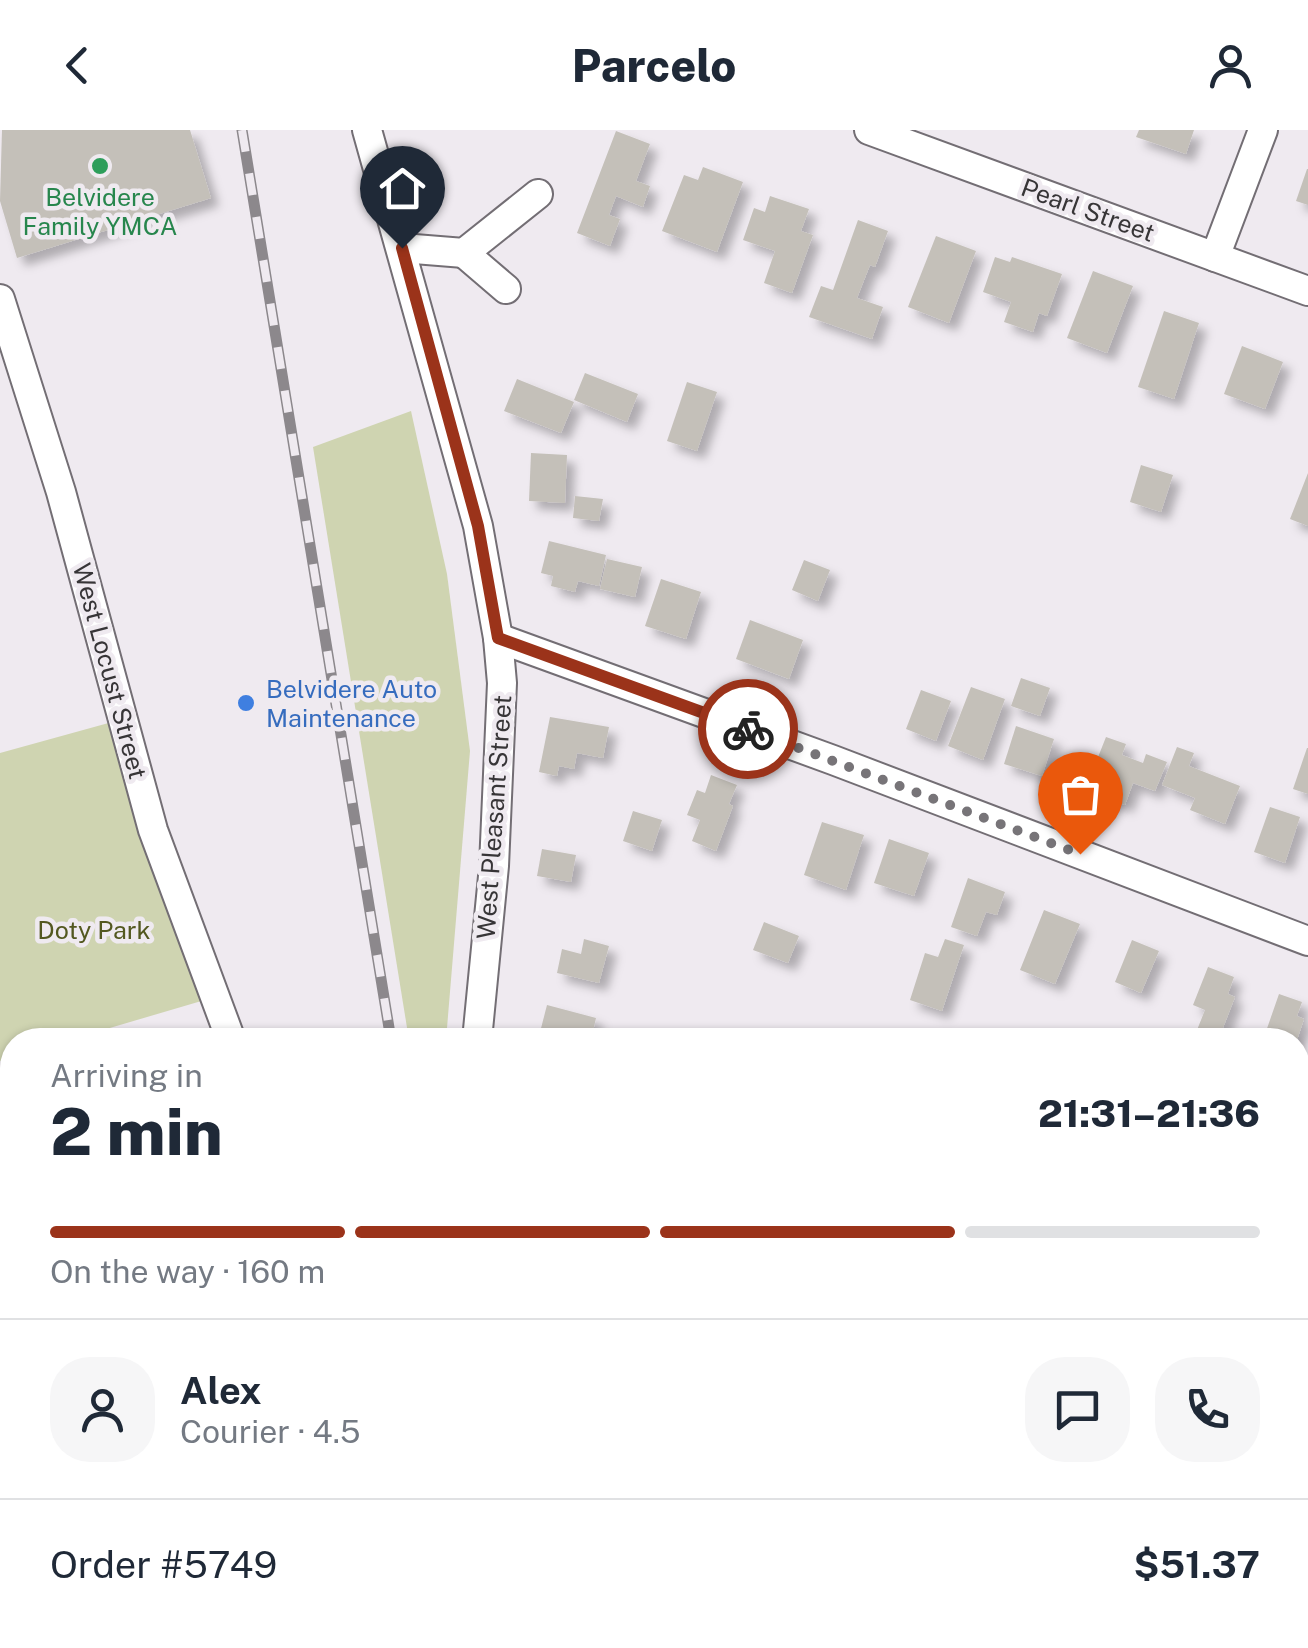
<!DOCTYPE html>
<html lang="en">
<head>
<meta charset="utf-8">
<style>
  :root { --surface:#fff; --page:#f6f6f7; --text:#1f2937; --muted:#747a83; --line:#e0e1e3; --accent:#9b331a }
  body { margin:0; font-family:"Public Sans",sans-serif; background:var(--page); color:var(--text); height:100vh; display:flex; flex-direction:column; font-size:38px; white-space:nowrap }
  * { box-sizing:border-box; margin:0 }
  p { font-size:32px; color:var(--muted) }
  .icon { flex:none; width:55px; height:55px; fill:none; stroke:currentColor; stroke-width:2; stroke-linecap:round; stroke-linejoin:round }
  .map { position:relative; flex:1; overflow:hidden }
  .panel { position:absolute; left:0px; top:898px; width:1310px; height:622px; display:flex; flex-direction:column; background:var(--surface); border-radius:40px 40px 0 0; box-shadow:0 2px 8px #0004 }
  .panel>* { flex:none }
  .pin { position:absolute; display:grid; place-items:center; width:85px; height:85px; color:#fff; margin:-102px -42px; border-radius:50% 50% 50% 0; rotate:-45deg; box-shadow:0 0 10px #0007 }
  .pin .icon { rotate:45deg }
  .courier { position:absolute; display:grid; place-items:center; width:100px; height:100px; margin:-50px; border:8px solid #9b331a; border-radius:50%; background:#fff; color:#222; box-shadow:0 2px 12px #0007 }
  .overview em { font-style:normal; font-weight:800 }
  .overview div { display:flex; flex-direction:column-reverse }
  .overview { display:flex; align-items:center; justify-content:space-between; height:170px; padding:0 50px }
  h1 { font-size:65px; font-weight:800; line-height:75px }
  .bar { display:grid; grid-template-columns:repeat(4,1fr); gap:15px 10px; align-content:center; height:120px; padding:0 50px }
  .bar i { height:12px; border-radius:8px; background:var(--line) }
  .bar .selected { background:var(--accent) }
  .bar p { grid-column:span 4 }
  .line { display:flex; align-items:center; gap:25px; padding:0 50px; border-top:2px solid var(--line) }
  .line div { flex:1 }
  .round { display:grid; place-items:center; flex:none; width:105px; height:105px; border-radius:40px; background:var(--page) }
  header { display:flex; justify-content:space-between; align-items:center; height:130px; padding:0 50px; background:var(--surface); font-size:45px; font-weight:800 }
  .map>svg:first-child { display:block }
  .green { fill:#cfd4b1 }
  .building { fill:#c4c0b9; filter:url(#shadow) }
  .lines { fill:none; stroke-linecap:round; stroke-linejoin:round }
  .minor-casing { stroke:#736e74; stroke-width:32 }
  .minor { stroke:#fff; stroke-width:28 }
  .rail-casing { stroke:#8c888c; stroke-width:11 }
  .rail { stroke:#efeaf0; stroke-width:8; stroke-dasharray:22; stroke-linecap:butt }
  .done { stroke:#777478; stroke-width:10; stroke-dasharray:0 18 }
  .route { stroke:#9b331a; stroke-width:12 }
  .leisure-dot { fill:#2e9e5b; stroke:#efeaf0; stroke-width:4 }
  .shop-dot { fill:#3f7fe0; stroke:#efeaf0; stroke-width:4 }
  .labels { text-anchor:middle; stroke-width:9; stroke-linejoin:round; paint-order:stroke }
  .leisure-label { font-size:25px; fill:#27864d; stroke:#efeaf0 }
  .street-label { font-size:25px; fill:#373537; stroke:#efeaf0 }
  .shop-label { font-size:25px; fill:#366cbe; stroke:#efeaf0; text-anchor:start }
  .park-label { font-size:25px; fill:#535820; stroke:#efeaf0 }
</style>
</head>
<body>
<header><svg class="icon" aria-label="back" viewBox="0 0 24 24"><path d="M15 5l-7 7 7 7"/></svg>Parcelo<svg class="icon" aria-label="person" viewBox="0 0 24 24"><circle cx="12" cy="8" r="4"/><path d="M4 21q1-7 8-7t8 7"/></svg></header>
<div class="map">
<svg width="1308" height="1518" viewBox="0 0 1308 1518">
  <defs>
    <filter id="shadow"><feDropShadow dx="8" dy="8" stdDeviation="5" flood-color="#0004"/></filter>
  </defs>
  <rect width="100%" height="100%" fill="#efeaf0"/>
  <g class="green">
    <path d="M411,281L447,444L470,621L446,910H409L313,317Z"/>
    <path d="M123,589L215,867L69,910H12V927L0,931V623Z"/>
  </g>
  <g class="building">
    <path d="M2,0H190L211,68L17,128L0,71Z"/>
    <path d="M1139,0H1194L1186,24L1136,7Z"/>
    <path d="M616,1L650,14L636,51L650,56L643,77L616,66L609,85L620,89L610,116L577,103Z"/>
    <path d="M703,37L743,52L717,122L662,101L684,45L698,50Z"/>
    <path d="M1307,39H1308V75L1296,71Z"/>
    <path d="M770,66L809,79L801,101L813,105L792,163L764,153L775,121L743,110L754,78L765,82Z"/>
    <path d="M858,90L888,101L875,137L870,135L857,168L883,177L872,209L809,187L821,156L833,160Z"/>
    <path d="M936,106L976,121L949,193L908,177Z"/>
    <path d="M995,127L1010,132L1012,127L1062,144L1047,186L1039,183L1033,202L1004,192L1011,172L983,162Z"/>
    <path d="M1093,141L1133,156L1107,223L1067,208Z"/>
    <path d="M1164,181L1199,193L1174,269L1138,257Z"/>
    <path d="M1242,216L1283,232L1265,279L1224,264Z"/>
    <path d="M585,243L638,264L627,292L574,270Z"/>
    <path d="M517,249L574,272L561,303L504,281Z"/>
    <path d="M687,252L717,262L697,321L667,311Z"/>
    <path d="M531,323L567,325L565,373L529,371Z"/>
    <path d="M1141,335L1173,345L1161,382L1130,372Z"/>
    <path d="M1308,343V396L1290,389Z"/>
    <path d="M575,366L603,369L599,391L573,388Z"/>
    <path d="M549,411L606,425L599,456L578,451L575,462L551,456L553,446L541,443Z"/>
    <path d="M607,429L642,437L635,467L600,459Z"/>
    <path d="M804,430L830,440L818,471L792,460Z"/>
    <path d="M661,449L701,462L686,509L645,496Z"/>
    <path d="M750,490L803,510L789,549L736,529Z"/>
    <path d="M1021,548L1050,558L1040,586L1011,576Z"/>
    <path d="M971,557L1005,569L983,630L948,616Z"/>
    <path d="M921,560L951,571L936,611L906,599Z"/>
    <path d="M550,587L609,597L603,628L577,623L574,639L559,636L557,646L539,642Z"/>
    <path d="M1016,596L1054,609L1042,646L1004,634Z"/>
    <path d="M1106,607L1126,614L1122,625L1143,633L1146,624L1167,632L1155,661L1133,653L1125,675L1085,660Z"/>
    <path d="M1177,617L1194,623L1189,636L1240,656L1225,694L1190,680L1195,668L1162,655Z"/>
    <path d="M1307,618H1308V664L1293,659Z"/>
    <path d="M711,645L737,655L729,674L733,676L716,721L692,711L700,690L687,685L697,660L705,663Z"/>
    <path d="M1270,677L1300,687L1285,733L1254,722Z"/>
    <path d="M633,681L662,690L652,721L623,711Z"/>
    <path d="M822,692L864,705L846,760L804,745Z"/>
    <path d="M889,709L929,723L914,766L874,753Z"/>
    <path d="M542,719L576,725L571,752L537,746Z"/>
    <path d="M968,748L1005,762L997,785L986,782L977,806L951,797Z"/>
    <path d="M1044,780L1080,794L1055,854L1020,840Z"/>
    <path d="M764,792L799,806L788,833L753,820Z"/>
    <path d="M584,809L609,816L599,853L557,843L562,819L581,824Z"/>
    <path d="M945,809L964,815L942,881L910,870L925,823L938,827Z"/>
    <path d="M1132,810L1159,821L1141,863L1115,852Z"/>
    <path d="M1208,837L1234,847L1228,864L1235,867L1219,908L1197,900L1205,880L1193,875Z"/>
    <path d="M1279,864L1302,872L1297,886L1304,889L1297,910H1263Z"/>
    <path d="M547,875L596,888L591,910H538Z"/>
    <path d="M1298,938L1308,942L1298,968Z"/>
    <path d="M12,1115V1181L0,1144V1119Z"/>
    <path d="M1298,1219L1308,1223L1298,1252Z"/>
    <path d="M1090,1508H1126L1122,1518H1086Z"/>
    <path d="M1170,1508H1203L1210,1511L1207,1518H1166Z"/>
  </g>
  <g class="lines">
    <defs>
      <g id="minor">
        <path d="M367,0L478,396L498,508L502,553L494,736L477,910"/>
        <path d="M869,0L1308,161"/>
        <path d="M402,118L464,123L538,64"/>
        <path d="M464,123L506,159"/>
        <path d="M1215,127L1263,0"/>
        <path d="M0,169L61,362L153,700L231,910"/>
        <path d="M498,508L833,630L1308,811"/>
        <path d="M0,1094L12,1090"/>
        <path d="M0,1272L8,1281L12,1282"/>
        <path d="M1298,1386L1308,1390"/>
        <path d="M551,1508L553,1518"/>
        <path d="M393,1518L394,1508"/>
      </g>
    </defs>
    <use href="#minor" class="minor-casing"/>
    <use href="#minor" class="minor"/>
    <defs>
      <g id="rail">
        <path d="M242,0L391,910"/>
        <path d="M489,1508L491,1518"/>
      </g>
    </defs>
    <use href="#rail" class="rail-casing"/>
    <use href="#rail" class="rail"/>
  </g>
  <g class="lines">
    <path class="done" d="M748,599L1080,724"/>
    <path class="route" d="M402,118L478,396L498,508L748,599"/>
  </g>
  <circle class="leisure-dot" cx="100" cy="36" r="10"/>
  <circle class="shop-dot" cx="246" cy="573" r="10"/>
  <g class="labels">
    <g class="leisure-label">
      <text x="100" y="76">Belvidere<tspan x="100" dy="29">Family YMCA</tspan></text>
    </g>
    <g class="street-label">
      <text transform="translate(1088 80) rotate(20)" y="9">Pearl Street</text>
      <text transform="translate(110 541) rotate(75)" y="9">West Locust Street</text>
      <text transform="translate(494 687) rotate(-86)" y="9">West Pleasant Street</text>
    </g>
    <g class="shop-label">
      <text x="266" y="568">Belvidere Auto<tspan x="266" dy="29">Maintenance</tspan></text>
    </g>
    <g class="park-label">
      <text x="94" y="809">Doty Park</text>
    </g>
  </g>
</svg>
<div class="pin" style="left:1080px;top:724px;background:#ea580c"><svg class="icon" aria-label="bag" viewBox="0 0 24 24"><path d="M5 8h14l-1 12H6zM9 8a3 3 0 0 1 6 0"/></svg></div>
<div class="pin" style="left:402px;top:118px;background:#1f2937"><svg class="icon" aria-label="home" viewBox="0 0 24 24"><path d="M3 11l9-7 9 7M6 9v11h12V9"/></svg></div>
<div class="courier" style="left:748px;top:599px"><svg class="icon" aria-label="bike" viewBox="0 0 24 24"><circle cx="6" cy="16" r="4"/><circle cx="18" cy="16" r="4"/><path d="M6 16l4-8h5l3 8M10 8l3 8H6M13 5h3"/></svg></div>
<section class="panel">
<div class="overview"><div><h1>2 min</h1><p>Arriving in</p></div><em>21:31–21:36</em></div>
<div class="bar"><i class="selected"></i><i class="selected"></i><i class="selected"></i><i></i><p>On the way · 160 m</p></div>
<div class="line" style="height:180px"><a class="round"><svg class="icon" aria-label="person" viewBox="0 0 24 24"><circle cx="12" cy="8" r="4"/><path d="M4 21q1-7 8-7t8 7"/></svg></a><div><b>Alex</b><p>Courier · 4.5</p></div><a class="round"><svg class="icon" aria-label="chat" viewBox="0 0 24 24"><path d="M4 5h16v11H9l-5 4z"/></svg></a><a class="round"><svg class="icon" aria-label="phone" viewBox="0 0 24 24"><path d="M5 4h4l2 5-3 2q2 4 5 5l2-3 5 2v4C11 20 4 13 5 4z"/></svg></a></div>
<div class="line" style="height:130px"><div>Order #5749</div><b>$51.37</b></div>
</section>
</div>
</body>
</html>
